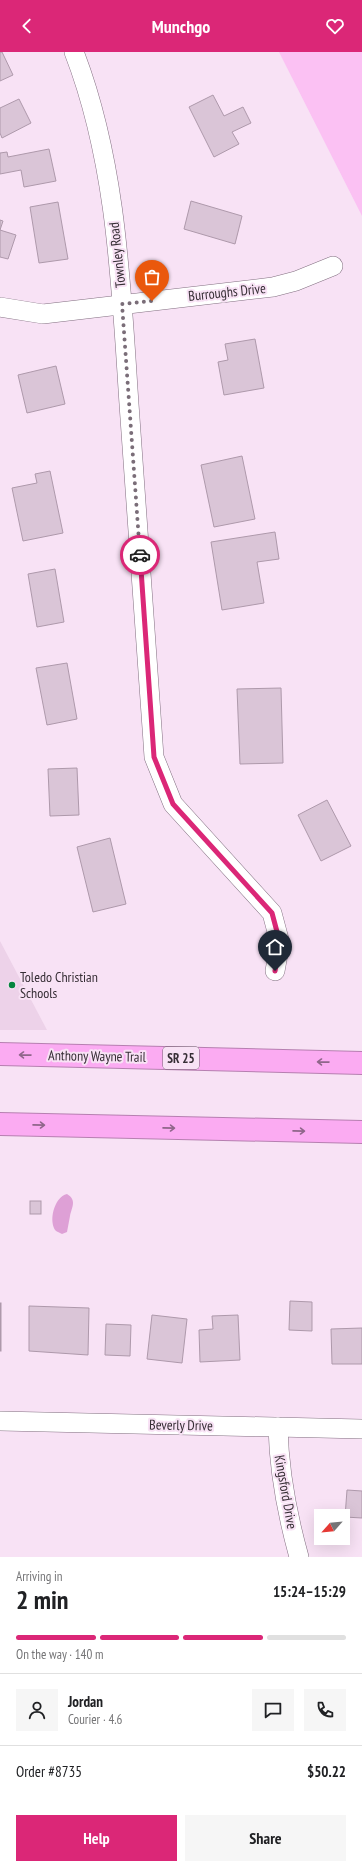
<!DOCTYPE html>
<html lang="en">
<head>
<meta charset="utf-8">
<style>
  :root { --surface:#fff; --page:#f6f6f6; --text:#202124; --muted:#757577; --line:#e0e0e0; --accent:#db2777 }
  body { margin:0; font-family:"PT Sans Narrow",sans-serif; background:var(--page); color:var(--text); height:100vh; display:flex; flex-direction:column; font-size:15px; white-space:nowrap }
  * { box-sizing:border-box; margin:0 }
  p { font-size:13px; color:var(--muted) }
  .icon { flex:none; width:22px; height:22px; fill:none; stroke:currentColor; stroke-width:2; stroke-linecap:round; stroke-linejoin:round }
  .map { position:relative; height:1505px; overflow:hidden }
  .panel { display:flex; flex-direction:column; background:var(--surface); flex:1 }
  .panel>* { flex:none }
  .needle { width:26px; rotate:243deg }
  .buttons { position:absolute; left:314px; top:1457px; display:grid; gap:8px }
  .buttons a { display:grid; place-items:center; width:36px; height:36px; border-radius:0px; background:var(--surface); box-shadow:0 4px 16px #0002; font-size:20px }
  .pin { position:absolute; display:grid; place-items:center; width:34px; height:34px; color:#fff; margin:-41px -17px; border-radius:50% 50% 50% 0; rotate:-45deg; box-shadow:0 0 4px #0007 }
  .pin .icon { rotate:45deg }
  .courier { position:absolute; display:grid; place-items:center; width:40px; height:40px; margin:-20px; border:3px solid #db2777; border-radius:50%; background:#fff; color:#222; box-shadow:0 1px 5px #0007 }
  .summary em { font-style:normal; font-weight:800 }
  .summary div { display:flex; flex-direction:column-reverse }
  .summary { display:flex; align-items:center; justify-content:space-between; height:68px; padding:0 16px }
  h1 { font-size:26px; font-weight:800; line-height:30px }
  .bar { display:grid; grid-template-columns:repeat(4,1fr); gap:6px 4px; align-content:center; height:48px; padding:0 16px }
  .bar i { height:5px; border-radius:3px; background:var(--line) }
  .bar .selected { background:var(--accent) }
  .bar p { grid-column:span 4 }
  .line { display:flex; align-items:center; gap:10px; padding:0 16px; border-top:1px solid var(--line) }
  .line div { flex:1 }
  .round { display:grid; place-items:center; flex:none; width:42px; height:42px; border-radius:0px; background:var(--page) }
  .button { display:flex; gap:8px; margin-top:auto; padding:8px 16px }
  .button a { flex:1; height:46px; border-radius:0px; background:var(--accent); color:#fff; font-size:16px; font-weight:800; line-height:46px; text-align:center }
  .button a+a { background:var(--page); color:var(--text) }
  header { display:flex; justify-content:space-between; align-items:center; height:52px; padding:0 16px; background:var(--accent); color:#fff; font-size:18px; font-weight:800 }
  .map>svg:first-child { display:block }
  .built { fill:#edd2e9 }
  .green { fill:#fbc1f3 }
  .water { fill:#dea0d6 }
  .building { fill:#dac5d7; stroke:#ae99ab }
  .lines { fill:none; stroke-linecap:round; stroke-linejoin:round }
  .street-casing { stroke:#826f80; stroke-width:20 }
  .highway-casing { stroke:#b67fb0; stroke-width:24 }
  .street { stroke:#fff; stroke-width:19 }
  .highway { stroke:#fbabf2; stroke-width:22 }
  .oneway { stroke:#8f668a }
  .done { stroke:#7a6d78; stroke-width:4; stroke-dasharray:0 7.2 }
  .route { stroke:#db2777; stroke-width:5 }
  .poi-dot { fill:#06853f; stroke:#f8e2f5; stroke-width:1.5 }
  .labels { text-anchor:middle; stroke-width:4; stroke-linejoin:round; paint-order:stroke }
  .shield { fill:#f8e2f5; stroke:#70646f; stroke-width:1 }
  .shield-label { font-size:13px; font-weight:bold; fill:#362e35 }
  .street-label { font-size:14px; fill:#362e35; stroke:#f8e2f5 }
  .poi-label { font-size:14px; fill:#362e35; stroke:#f8e2f5; text-anchor:start }
</style>
</head>
<body>
<header><svg class="icon" aria-label="back" viewBox="0 0 24 24"><path d="M15 5l-7 7 7 7"/></svg>Munchgo<svg class="icon" aria-label="heart" viewBox="0 0 24 24"><path d="M12 20l-8-8c-3-5 5-10 8-4 3-6 11-1 8 4z"/></svg></header>
<div class="map">
<svg width="362" height="1505" viewBox="0 0 362 1505">
  <rect width="100%" height="100%" fill="#f8e2f5"/>
  <path class="built" d="M0,889L47,978H0Z"/>
  <path class="green" d="M279,0H362V164Z"/>
  <path class="water" d="M67,1142C77,1148 72,1155 70,1164C69,1169 68,1175 67,1180L62,1182L56,1179C48,1170 54,1145 67,1142Z"/>
  <g class="building">
    <path d="M0,0H2L13,23L0,29Z"/>
    <path d="M213,43L224,64L243,55L251,71L232,80L239,92L214,105L189,55Z"/>
    <path d="M19,47L31,71L2,86L0,81V56Z"/>
    <path d="M49,97L56,129L24,135L21,118L0,122V101L7,100L8,105Z"/>
    <path d="M191,149L242,164L235,192L184,177Z"/>
    <path d="M58,150L68,207L39,211L30,155Z"/>
    <path d="M0,168L3,169L0,178L16,183L8,207L0,205Z"/>
    <path d="M255,287L264,336L224,343L218,310L228,308L225,292Z"/>
    <path d="M56,314L65,352L27,361L18,323Z"/>
    <path d="M242,404L255,467L214,475L201,413Z"/>
    <path d="M50,419L63,481L23,489L12,436L37,431L35,422Z"/>
    <path d="M275,480L279,507L257,510L264,551L222,558L211,490Z"/>
    <path d="M55,517L64,570L37,575L28,522Z"/>
    <path d="M67,611L77,667L47,673L36,616Z"/>
    <path d="M281,636L283,711L240,712L237,637Z"/>
    <path d="M77,716L79,763L50,764L48,717Z"/>
    <path d="M327,748L351,794L321,809L298,763Z"/>
    <path d="M110,786L126,852L93,860L77,795Z"/>
    <rect x="30" y="1149" width="11" height="13"/>
    <path d="M290,1249L312,1250V1279L289,1278Z"/>
    <rect x="0" y="1251" width="1" height="48"/>
    <path d="M29,1254L89,1256L88,1303L29,1299Z"/>
    <path d="M152,1263L187,1267L182,1311L147,1307Z"/>
    <path d="M238,1263L240,1308L200,1310L199,1278L213,1277L212,1264Z"/>
    <path d="M106,1272L131,1273L130,1304L105,1303Z"/>
    <path d="M362,1276V1312H332L331,1277Z"/>
    <path d="M347,1438L362,1439V1466L345,1465Z"/>
  </g>
  <g class="lines">
    <defs>
      <g id="street">
        <path d="M74,0C117,111 121,234 129,352C137,469 146,587 154,705L173,752L272,861L280,891L275,919"/>
        <path d="M0,255L43,262L273,235L296,229L333,214"/>
        <path d="M0,1369L362,1377"/>
        <path d="M278,1375C279,1420 287,1462 299,1505"/>
      </g>
      <g id="highway">
        <path d="M0,1002L362,1011"/>
        <path d="M0,1072L362,1080"/>
      </g>
    </defs>
    <use href="#street" class="street-casing"/>
    <use href="#highway" class="highway-casing"/>
    <use href="#street" class="street"/>
    <use href="#highway" class="highway"/>
  </g>
  <defs><path id="oneway-shaft" d="M-6 0H5M1.5-3L5.5 0L1.5 3" fill="none" stroke-width="1.6" stroke-linecap="round" stroke-linejoin="round"/></defs>
  <g class="oneway">
    <use href="#oneway-shaft" transform="translate(25 1003) rotate(-179)"/>
    <use href="#oneway-shaft" transform="translate(323 1010) rotate(-179)"/>
    <use href="#oneway-shaft" transform="translate(39 1073) rotate(1)"/>
    <use href="#oneway-shaft" transform="translate(169 1076) rotate(1)"/>
    <use href="#oneway-shaft" transform="translate(299 1079) rotate(1)"/>
  </g>
  <g class="lines">
    <path class="done" d="M140,503L122,252L152,249"/>
    <path class="route" d="M140,503L154,705L173,752L272,861L280,891L275,919"/>
  </g>
  <circle class="poi-dot" cx="12" cy="933" r="4"/>
  <g class="labels">
    <rect class="shield" x="163" y="995" width="36" height="22" rx="3"/>
    <g class="shield-label">
      <text x="181" y="1011">SR 25</text>
    </g>
    <g class="street-label">
      <text transform="translate(117 203) rotate(-96)" y="5">Townley Road</text>
      <text transform="translate(227 240) rotate(-6)" y="5">Burroughs Drive</text>
      <text transform="translate(97 1004) rotate(1)" y="5">Anthony Wayne Trail</text>
      <text transform="translate(181 1373) rotate(1)" y="5">Beverly Drive</text>
      <text transform="translate(286 1440) rotate(80)" y="5">Kingsford Drive</text>
    </g>
    <g class="poi-label">
      <text x="20" y="930">Toledo Christian<tspan x="20" dy="16">Schools</tspan></text>
    </g>
  </g>
</svg>
<div class="buttons">
<a><svg class="needle" viewBox="-14 -14 28 28"><path d="M0-13l5 13h-10z" fill="#e53935"/><path d="M0 13l5-13h-10z" fill="#757577"/></svg></a>
</div>
<div class="pin" style="left:152px;top:249px;background:#ea580c"><svg class="icon" aria-label="bag" viewBox="0 0 24 24"><path d="M5 8h14l-1 12H6zM9 8a3 3 0 0 1 6 0"/></svg></div>
<div class="pin" style="left:275px;top:919px;background:#1f2937"><svg class="icon" aria-label="home" viewBox="0 0 24 24"><path d="M3 11l9-7 9 7M6 9v11h12V9"/></svg></div>
<div class="courier" style="left:140px;top:503px"><svg class="icon" aria-label="car" viewBox="0 0 24 24"><path d="M5 17H2v-5l4-1 3-4h7l3 4 3 1v5h-3M9 17h6M6 11h13"/><circle cx="7" cy="17" r="2"/><circle cx="17" cy="17" r="2"/></svg></div>
</div>
<section class="panel">
<div class="summary"><div><h1>2 min</h1><p>Arriving in</p></div><em>15:24–15:29</em></div>
<div class="bar"><i class="selected"></i><i class="selected"></i><i class="selected"></i><i></i><p>On the way · 140 m</p></div>
<div class="line" style="height:72px"><a class="round"><svg class="icon" aria-label="person" viewBox="0 0 24 24"><circle cx="12" cy="8" r="4"/><path d="M4 21q1-7 8-7t8 7"/></svg></a><div><b>Jordan</b><p>Courier · 4.6</p></div><a class="round"><svg class="icon" aria-label="chat" viewBox="0 0 24 24"><path d="M4 5h16v11H9l-5 4z"/></svg></a><a class="round"><svg class="icon" aria-label="phone" viewBox="0 0 24 24"><path d="M5 4h4l2 5-3 2q2 4 5 5l2-3 5 2v4C11 20 4 13 5 4z"/></svg></a></div>
<div class="line" style="height:52px"><div>Order #8735</div><b>$50.22</b></div>
<div class="button"><a>Help</a><a>Share</a></div>
</section>
</body>
</html>
